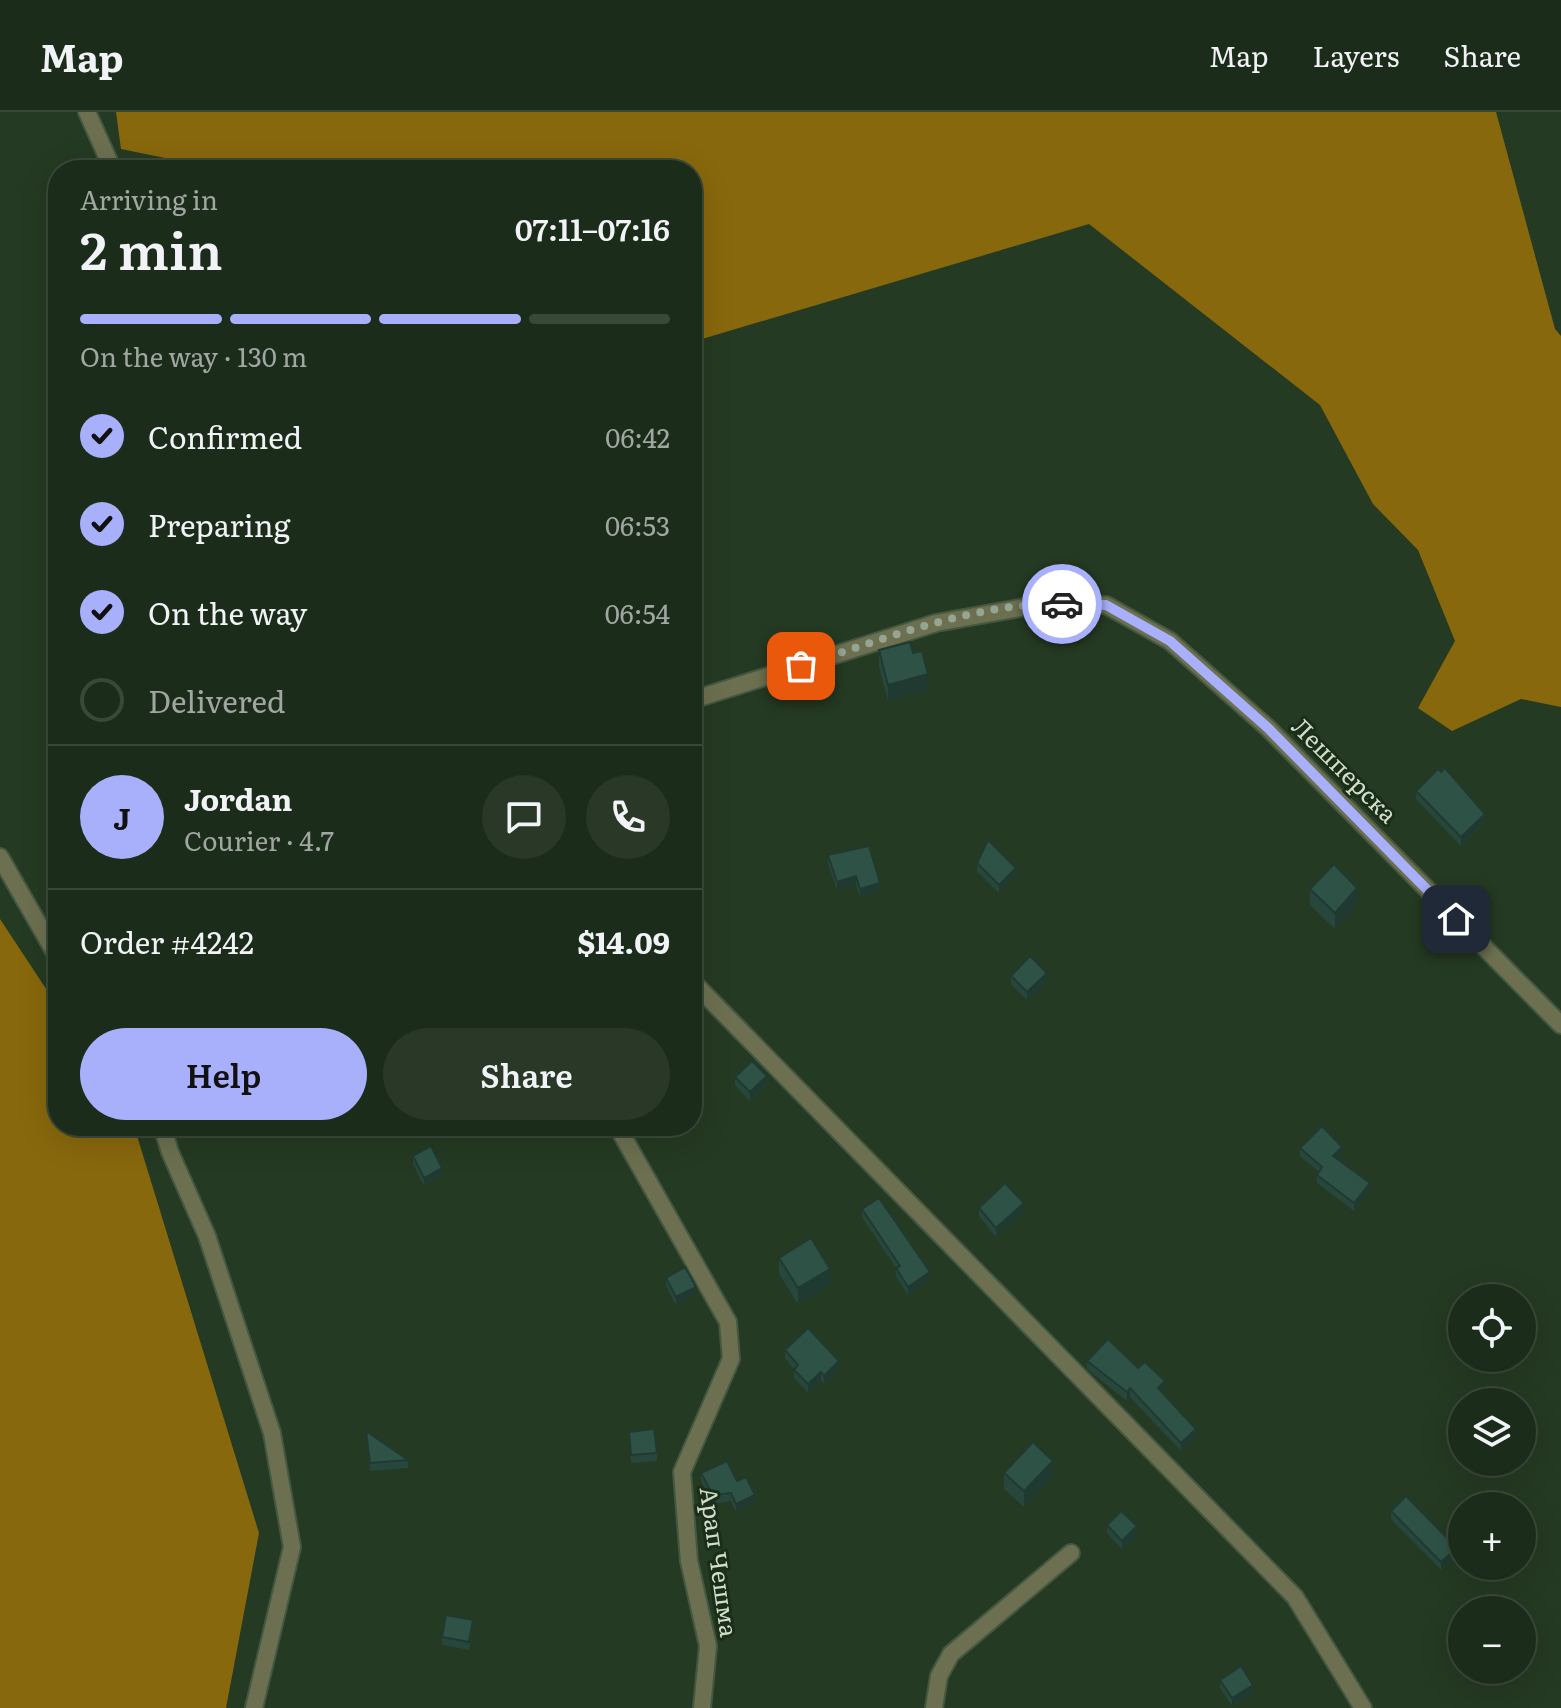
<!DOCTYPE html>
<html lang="en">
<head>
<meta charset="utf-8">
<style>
  :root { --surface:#1c2c1a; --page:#293827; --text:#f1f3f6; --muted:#a0a7a2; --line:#3a4839; --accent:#a8b0fc }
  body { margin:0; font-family:Literata,serif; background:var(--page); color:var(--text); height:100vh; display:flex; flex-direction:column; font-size:30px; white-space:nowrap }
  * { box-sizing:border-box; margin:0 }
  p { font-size:26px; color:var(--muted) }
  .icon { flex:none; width:44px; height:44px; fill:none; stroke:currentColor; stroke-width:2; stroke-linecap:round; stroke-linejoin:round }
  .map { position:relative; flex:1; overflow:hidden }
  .panel { position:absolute; left:48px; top:48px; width:654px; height:976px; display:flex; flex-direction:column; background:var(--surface); border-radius:32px; box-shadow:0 8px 32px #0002,0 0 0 2px var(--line) }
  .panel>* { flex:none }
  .fabs { position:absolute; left:1448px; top:1172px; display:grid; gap:16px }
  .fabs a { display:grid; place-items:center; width:88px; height:88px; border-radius:50%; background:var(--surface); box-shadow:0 8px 32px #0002,0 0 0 2px var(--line); font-size:40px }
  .pin { position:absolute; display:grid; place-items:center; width:68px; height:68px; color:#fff; margin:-34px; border-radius:16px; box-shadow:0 4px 12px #0006 }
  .courier { position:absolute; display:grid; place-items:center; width:80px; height:80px; margin:-40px; border:6px solid #a8b0fc; border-radius:50%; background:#fff; color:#222; box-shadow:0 2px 10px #0007 }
  .headline em { font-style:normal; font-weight:600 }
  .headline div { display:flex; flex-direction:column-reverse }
  .headline { display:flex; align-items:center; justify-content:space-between; height:136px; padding:0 32px }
  h1 { font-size:52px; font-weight:600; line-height:60px }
  .bar { display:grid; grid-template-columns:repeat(4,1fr); gap:12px 8px; align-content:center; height:96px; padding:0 32px }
  .bar i { height:10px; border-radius:6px; background:var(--line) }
  .bar .current { background:var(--accent) }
  .bar p { grid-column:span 4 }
  .line { display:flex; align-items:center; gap:20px; padding:0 32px; border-top:2px solid var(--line) }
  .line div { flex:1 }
  .round { display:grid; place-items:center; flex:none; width:84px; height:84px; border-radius:42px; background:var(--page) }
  ol { padding:0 32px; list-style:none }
  li { display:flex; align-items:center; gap:24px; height:88px }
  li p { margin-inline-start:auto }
  li .icon { padding:8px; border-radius:50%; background:var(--accent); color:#111; stroke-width:4 }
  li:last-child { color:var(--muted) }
  li i { width:44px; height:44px; border:4px solid var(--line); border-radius:50% }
  .primary-button { display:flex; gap:16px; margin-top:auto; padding:16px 32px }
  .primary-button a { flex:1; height:92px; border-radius:48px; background:var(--accent); color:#111; font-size:32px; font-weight:600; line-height:92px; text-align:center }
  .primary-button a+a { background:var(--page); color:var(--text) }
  header { display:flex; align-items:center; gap:48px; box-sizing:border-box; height:112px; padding:0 40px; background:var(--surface); border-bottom:2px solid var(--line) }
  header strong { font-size:38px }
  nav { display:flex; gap:44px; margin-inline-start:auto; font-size:28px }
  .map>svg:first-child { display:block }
  .forest { fill:#88680d }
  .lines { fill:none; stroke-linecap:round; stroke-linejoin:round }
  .minor-casing { stroke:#445841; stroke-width:20 }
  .minor { stroke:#6c7050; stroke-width:16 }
  .wall { fill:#28473c }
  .shaded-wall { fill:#203a31 }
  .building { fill:#2e5346; stroke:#203a31; stroke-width:2 }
  .done { stroke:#95a592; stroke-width:8; stroke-dasharray:0 14.4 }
  .route { stroke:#a8b0fc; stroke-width:10 }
  .labels { text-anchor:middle; stroke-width:6; stroke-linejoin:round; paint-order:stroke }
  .street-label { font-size:24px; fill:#d1dece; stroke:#1b2f18 }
</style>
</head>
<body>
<header>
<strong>Map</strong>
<nav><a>Map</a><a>Layers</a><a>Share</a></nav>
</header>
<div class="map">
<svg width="1561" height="1596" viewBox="0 0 1561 1596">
  <rect width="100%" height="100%" fill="#253a22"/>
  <g class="forest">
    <path d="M116,0H1496L1555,217L1561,224V595L1521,587L1452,619L1418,596L1455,529L1418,438L1373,392L1320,293L1089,112L692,230V58H224L121,37Z"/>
    <path d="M0,807L58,895V1014H134L259,1421L226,1596H0Z"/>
  </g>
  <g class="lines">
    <defs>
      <g id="minor">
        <path d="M87,0L113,58"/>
        <path d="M692,588L936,511L1042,492L1106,493L1170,529L1268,616L1561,913"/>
        <path d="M0,745L58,846"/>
        <path d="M692,869L1295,1485L1363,1596"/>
        <path d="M162,1014L170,1040L207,1124L272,1321L292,1435L254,1596"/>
        <path d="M617,1014L728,1210L731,1247L682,1360L689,1449L708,1534L702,1596"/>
        <path d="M934,1596L939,1564L951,1542L1071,1441"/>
      </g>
    </defs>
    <use href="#minor" class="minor-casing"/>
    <use href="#minor" class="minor"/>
  </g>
  <g class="wall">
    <path d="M879,538L913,541L928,578L888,589L879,555Z"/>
    <path d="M1416,679L1485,710L1461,734L1416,687Z"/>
    <path d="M828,743L880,779L860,785L856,772L837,778L828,751Z"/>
    <path d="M977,751L1016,764L999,781L977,759Z"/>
    <path d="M1310,777L1357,792L1335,817L1310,793Z"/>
    <path d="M1011,864L1047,869L1027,888L1011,872Z"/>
    <path d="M735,965L767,972L750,989L735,973Z"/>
    <path d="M1300,1036L1342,1043L1338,1047L1370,1079L1354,1099L1317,1071V1063L1319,1060L1300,1044Z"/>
    <path d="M413,1044L442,1064L424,1074L413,1052Z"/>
    <path d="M979,1096L1024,1099L996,1125L979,1104Z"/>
    <path d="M862,1097L930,1168L908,1183L896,1164V1156L862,1105Z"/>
    <path d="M779,1146L830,1173L798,1192L779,1162Z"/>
    <path d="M666,1166L696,1183L676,1193L666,1174Z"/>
    <path d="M785,1238L839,1257L824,1272L821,1268L808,1280L794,1266V1257L785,1246Z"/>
    <path d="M1087,1249L1138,1256L1165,1277L1162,1280L1196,1325L1181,1339L1130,1285L1127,1289L1087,1257Z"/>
    <path d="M366,1319L408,1348V1356L370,1359Z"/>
    <path d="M629,1320L657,1341V1349L631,1351Z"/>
    <path d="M701,1361L737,1369L755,1391L736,1400L731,1389L713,1392L701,1369Z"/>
    <path d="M1004,1361L1053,1365L1024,1395L1004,1377Z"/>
    <path d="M1391,1399L1457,1444L1441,1458L1391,1407Z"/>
    <path d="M1107,1413L1137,1423L1122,1437L1107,1421Z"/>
    <path d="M473,1516L469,1538L442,1533V1525Z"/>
    <path d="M1220,1568L1253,1581L1232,1594L1220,1576Z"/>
  </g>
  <g class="shaded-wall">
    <path d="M928,562V578L888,589V573Z"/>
    <path d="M1485,702V710L1461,734V725Z"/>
    <path d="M1016,756V764L999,781V773Z"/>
    <path d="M856,764V772L837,778V770Z"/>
    <path d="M880,771V779L860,785V777Z"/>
    <path d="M1357,776V792L1335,817V801Z"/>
    <path d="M1047,861V869L1027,888V880Z"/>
    <path d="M767,964V972L750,989V980Z"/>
    <path d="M1342,1035V1043L1333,1052V1044Z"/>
    <path d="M442,1056V1064L424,1074V1066Z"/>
    <path d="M1370,1071V1079L1354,1099V1091Z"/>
    <path d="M1024,1091V1099L996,1125V1116Z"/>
    <path d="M830,1157V1173L798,1192V1176Z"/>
    <path d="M930,1160V1168L908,1183V1175Z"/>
    <path d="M696,1175V1183L676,1193V1185Z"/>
    <path d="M839,1249V1257L824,1272V1264Z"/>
    <path d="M821,1260V1268L808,1280V1272Z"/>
    <path d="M1165,1269V1277L1158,1284V1276Z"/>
    <path d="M1130,1276V1285L1127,1289V1280Z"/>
    <path d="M1196,1317V1325L1181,1339V1331Z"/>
    <path d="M1053,1349V1365L1024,1395V1379Z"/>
    <path d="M755,1383V1391L736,1400V1392Z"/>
    <path d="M1137,1414V1423L1122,1437V1429Z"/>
    <path d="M1457,1436V1444L1441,1458V1450Z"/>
    <path d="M1253,1573V1581L1232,1594V1586Z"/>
  </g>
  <g class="building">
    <path d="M910,530L913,541L922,539L928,562L888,573L879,538Z"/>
    <path d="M1445,656L1485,702L1461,725L1416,679L1438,657L1441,660Z"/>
    <path d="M988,728L1016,756L999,773L977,751Z"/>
    <path d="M869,734L880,771L860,777L856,764L837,770L828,743Z"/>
    <path d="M1334,752L1357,776L1335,801L1310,777Z"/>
    <path d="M1030,844L1047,861L1027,880L1011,864Z"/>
    <path d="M752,949L767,964L750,980L735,965Z"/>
    <path d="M1322,1014L1342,1035L1333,1044L1370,1071L1354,1091L1317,1063L1322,1055L1300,1036Z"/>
    <path d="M431,1034L442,1056L424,1066L413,1044Z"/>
    <path d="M1005,1071L1024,1091L996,1116L979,1096Z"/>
    <path d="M879,1086L930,1160L908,1175L896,1156L900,1154L862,1097Z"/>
    <path d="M811,1126L830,1157L798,1176L779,1146Z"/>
    <path d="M685,1155L696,1175L676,1185L666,1166Z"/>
    <path d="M808,1216L839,1249L824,1264L821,1260L808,1272L794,1258L798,1253L785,1238Z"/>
    <path d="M1108,1227L1138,1256L1145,1250L1165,1269L1158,1276L1196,1317L1181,1331L1130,1276L1127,1280L1087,1249Z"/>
    <path d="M654,1317L657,1341L631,1343L629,1320Z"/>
    <path d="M366,1319L408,1348L370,1351Z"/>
    <path d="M1033,1330L1053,1349L1024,1379L1004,1361Z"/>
    <path d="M727,1349L737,1369L746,1365L755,1383L736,1392L731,1381L713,1383L701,1361Z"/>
    <path d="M1406,1384L1457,1436L1441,1450L1391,1399Z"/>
    <path d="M1121,1399L1137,1414L1122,1429L1107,1413Z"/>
    <path d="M446,1503L473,1508L469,1530L442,1525Z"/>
    <path d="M1241,1554L1253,1573L1232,1586L1220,1568Z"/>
  </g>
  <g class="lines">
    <path class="done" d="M801,554C881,528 977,490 1062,492"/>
    <path class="route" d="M1062,492L1106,493L1170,529L1268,616L1456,807"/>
  </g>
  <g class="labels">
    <g class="street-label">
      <text transform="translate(1344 659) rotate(45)" y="8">Лешперска</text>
      <text transform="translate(718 1450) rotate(82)" y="8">Арап Чешма</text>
    </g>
  </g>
</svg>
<div class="fabs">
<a><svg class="icon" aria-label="locate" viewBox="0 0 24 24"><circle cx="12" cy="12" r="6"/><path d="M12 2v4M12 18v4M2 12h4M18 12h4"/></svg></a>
<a><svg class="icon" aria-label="layers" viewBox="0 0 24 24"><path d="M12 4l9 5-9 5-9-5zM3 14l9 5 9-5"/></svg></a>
<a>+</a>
<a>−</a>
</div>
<div class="pin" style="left:801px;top:554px;background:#ea580c"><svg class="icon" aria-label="bag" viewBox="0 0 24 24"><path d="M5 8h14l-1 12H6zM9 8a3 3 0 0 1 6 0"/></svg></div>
<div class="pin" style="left:1456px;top:807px;background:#1f2937"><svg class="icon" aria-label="home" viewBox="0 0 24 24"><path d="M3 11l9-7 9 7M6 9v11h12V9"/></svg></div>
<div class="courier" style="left:1062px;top:492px"><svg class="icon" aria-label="car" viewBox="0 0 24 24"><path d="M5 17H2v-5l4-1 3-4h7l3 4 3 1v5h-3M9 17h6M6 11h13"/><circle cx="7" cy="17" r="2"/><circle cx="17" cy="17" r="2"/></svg></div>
<section class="panel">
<div class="headline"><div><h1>2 min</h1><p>Arriving in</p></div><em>07:11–07:16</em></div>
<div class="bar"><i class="current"></i><i class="current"></i><i class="current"></i><i></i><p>On the way · 130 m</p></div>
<ol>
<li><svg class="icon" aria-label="check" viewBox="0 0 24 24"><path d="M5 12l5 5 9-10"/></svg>Confirmed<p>06:42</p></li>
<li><svg class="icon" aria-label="check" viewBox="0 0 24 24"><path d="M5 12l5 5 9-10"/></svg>Preparing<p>06:53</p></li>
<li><svg class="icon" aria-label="check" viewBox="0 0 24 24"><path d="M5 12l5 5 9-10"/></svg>On the way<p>06:54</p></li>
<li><i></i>Delivered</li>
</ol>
<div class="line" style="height:144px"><b class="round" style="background:var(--accent);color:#111">J</b><div><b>Jordan</b><p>Courier · 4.7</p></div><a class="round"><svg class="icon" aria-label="chat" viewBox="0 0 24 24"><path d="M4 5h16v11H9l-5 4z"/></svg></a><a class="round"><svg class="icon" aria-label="phone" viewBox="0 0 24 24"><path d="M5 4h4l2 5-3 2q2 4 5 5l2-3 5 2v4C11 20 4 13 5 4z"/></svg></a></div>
<div class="line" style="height:104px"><div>Order #4242</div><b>$14.09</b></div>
<div class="primary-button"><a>Help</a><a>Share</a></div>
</section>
</div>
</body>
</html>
